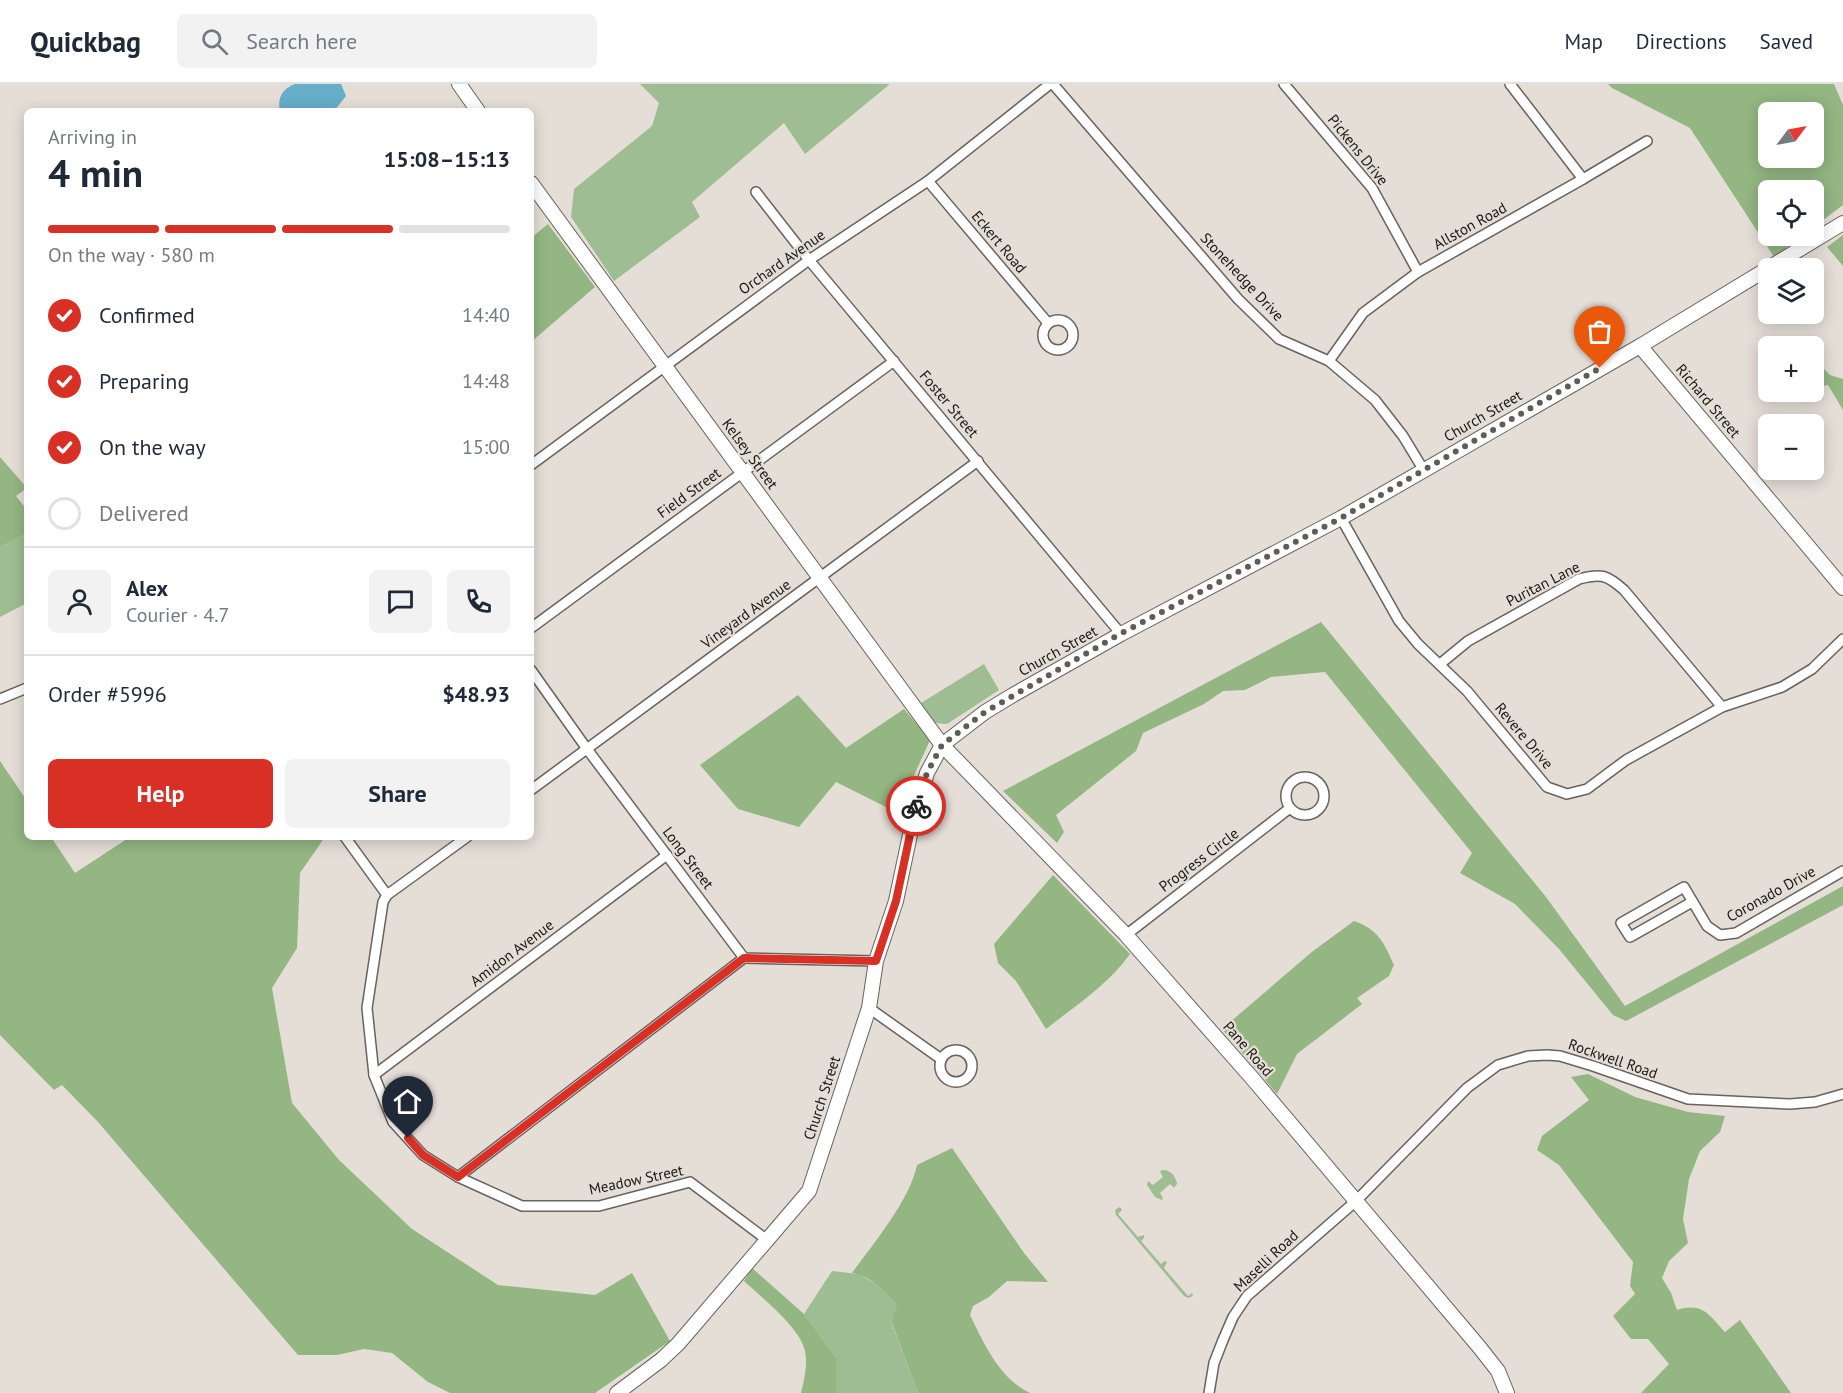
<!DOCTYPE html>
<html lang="en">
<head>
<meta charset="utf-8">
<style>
  :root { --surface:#fff; --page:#f2f2f3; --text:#1f2937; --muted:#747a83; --line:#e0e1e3; --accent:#d93025 }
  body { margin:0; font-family:"PT Sans",sans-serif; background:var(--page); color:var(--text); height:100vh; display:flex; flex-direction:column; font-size:22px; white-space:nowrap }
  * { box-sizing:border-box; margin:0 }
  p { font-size:20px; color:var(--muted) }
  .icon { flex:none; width:33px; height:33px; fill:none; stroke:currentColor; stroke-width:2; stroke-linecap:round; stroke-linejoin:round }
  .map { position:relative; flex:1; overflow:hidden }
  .drawer { position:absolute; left:24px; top:24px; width:510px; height:732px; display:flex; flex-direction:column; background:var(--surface); border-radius:9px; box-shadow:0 3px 15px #0003 }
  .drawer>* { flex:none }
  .needle { width:39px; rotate:58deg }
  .fabs { position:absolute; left:1758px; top:18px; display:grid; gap:12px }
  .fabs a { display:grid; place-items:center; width:66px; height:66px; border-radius:9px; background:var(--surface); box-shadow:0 3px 15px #0003; font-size:30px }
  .pin { position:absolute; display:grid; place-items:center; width:51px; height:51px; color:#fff; margin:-62px -26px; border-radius:50% 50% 50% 0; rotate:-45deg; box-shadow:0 0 6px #0007 }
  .pin .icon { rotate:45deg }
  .courier { position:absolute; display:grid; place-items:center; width:60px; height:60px; margin:-30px; border:4px solid #d93025; border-radius:50%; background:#fff; color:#222; box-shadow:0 2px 8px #0007 }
  .head em { font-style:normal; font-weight:700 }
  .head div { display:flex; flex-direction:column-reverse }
  .head { display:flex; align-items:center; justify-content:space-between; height:102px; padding:0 24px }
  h1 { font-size:39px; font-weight:700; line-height:45px }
  .bar { display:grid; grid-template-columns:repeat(4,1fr); gap:9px 6px; align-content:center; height:72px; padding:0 24px }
  .bar i { height:8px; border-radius:4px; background:var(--line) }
  .bar .on { background:var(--accent) }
  .bar p { grid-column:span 4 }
  .line { display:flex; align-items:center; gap:15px; padding:0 24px; border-top:2px solid var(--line) }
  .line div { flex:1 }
  .round { display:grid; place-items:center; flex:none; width:63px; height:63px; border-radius:9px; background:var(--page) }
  ol { padding:0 24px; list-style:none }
  li { display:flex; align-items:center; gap:18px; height:66px }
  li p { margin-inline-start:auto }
  li .icon { padding:6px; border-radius:50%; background:var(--accent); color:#fff; stroke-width:4 }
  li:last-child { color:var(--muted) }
  li i { width:33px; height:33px; border:3px solid var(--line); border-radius:50% }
  .primary-button { display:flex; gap:12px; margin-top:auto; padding:12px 24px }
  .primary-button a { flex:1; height:69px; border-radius:9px; background:var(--accent); color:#fff; font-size:24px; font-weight:700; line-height:69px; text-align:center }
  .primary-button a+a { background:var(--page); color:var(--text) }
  header { display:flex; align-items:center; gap:36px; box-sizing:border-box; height:84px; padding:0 30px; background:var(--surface); border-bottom:2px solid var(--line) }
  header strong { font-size:28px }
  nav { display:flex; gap:33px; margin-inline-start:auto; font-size:21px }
  .search { width:420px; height:54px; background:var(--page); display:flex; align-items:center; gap:15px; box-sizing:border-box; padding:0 21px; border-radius:9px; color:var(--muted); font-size:22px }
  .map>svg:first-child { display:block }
  .green { fill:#9fbd92 }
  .forest { fill:#93b682; fill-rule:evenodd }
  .water { fill:#66aec9 }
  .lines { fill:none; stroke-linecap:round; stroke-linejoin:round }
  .street-casing { stroke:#69625d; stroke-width:12 }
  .secondary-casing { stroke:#69625d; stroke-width:16 }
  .street { stroke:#fff; stroke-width:9 }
  .secondary { stroke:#fff; stroke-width:14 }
  .done { stroke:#605c58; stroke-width:6; stroke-dasharray:0 10.8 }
  .route { stroke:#d93025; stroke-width:8 }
  .labels { text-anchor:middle; stroke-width:4.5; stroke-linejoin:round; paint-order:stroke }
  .street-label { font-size:15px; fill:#181614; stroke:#e5ded7 }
</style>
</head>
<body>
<header>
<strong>Quickbag</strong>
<div class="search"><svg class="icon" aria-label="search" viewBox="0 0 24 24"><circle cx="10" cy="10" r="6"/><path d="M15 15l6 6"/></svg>Search here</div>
<nav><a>Map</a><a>Directions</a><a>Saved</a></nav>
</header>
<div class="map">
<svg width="1843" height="1309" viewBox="0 0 1843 1309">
  <rect width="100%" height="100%" fill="#e5ded7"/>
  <g class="green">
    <path d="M640,0H890L805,70L784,39L692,118L700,133L614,197L571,133L574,105L652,42L659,19Z"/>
    <path d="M27,449V519L0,533V463Z"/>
    <path d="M984,580L999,606L947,640L935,639L921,619Z"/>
    <path d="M1162,1086C1170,1085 1176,1092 1177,1100L1174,1104L1170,1100L1160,1109L1163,1114L1162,1116L1155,1113L1147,1101L1148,1097L1153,1101L1163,1093L1160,1088Z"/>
    <path d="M1120,1123L1122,1126L1118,1130L1138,1153L1144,1151V1154L1141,1157L1161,1180L1165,1177L1167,1178L1164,1184L1188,1212L1192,1209L1193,1212L1188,1214L1184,1212L1116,1131L1115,1126Z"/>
    <path d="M832,1187L859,1190L876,1200L898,1220L892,1240L918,1309H836V1273L804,1230Z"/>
  </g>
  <g class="forest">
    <path d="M1608,0H1834L1843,21V121L1814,143V106H1768V152H1802L1774,173L1690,44L1612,4ZM1814,28V74H1768V28Z"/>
    <path d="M548,140L595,203L531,258V154Z"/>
    <path d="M1843,151V182L1827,163Z"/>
    <path d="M1814,275L1830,291L1843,295V326L1828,301L1818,303L1814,298Z"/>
    <path d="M0,373L27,404L16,412L27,426V449L0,463Z"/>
    <path d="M1321,538L1546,813L1625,922L1843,802V821L1626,937L1613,931L1559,865L1515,820L1460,789L1472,769L1325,588L1271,593L1245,606L1223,607L1204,620L1143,649L1136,667L1056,731L1064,748L1057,759L1003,707Z"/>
    <path d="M798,611L846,664L904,625L930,656L908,705L902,731L836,698L799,743L738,725L700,681Z"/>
    <path d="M0,677L27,717V753H51L75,789L130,753H325L300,789L297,864L272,904L292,1019L339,1076L412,1145L498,1201L595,1211L632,1189L670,1257L595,1309H450L428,1298L392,1269L364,1265L337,1271H298L98,1038L62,1001L54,1006L0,951Z"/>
    <path d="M1053,791L1130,870C1109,900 1075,922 1046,945L1016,897L998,879L994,860Z"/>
    <path d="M1354,837C1379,846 1384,859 1394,881L1389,892L1357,914L1362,920L1297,970L1277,1010L1222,945L1313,867Z"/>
    <path d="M1588,990L1635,1013L1688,1028L1725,1032L1720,1048L1700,1067L1689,1095L1683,1135L1688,1159L1669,1177L1662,1194L1671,1209L1677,1226C1703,1218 1709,1231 1725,1248L1740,1236L1791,1309H1641L1669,1280L1648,1255H1631L1613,1232L1635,1210L1630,1202L1633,1178L1559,1081L1537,1066L1542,1052L1589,1016L1571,993Z"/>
    <path d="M952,1064L1024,1169L1048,1198L1007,1197L989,1213L973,1222L970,1231C984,1260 1000,1295 1030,1309H918L892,1239L897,1220C885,1208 870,1191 852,1189C873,1160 910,1116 917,1081Z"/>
    <path d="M752,1184L804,1230L836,1273V1309H801C804,1297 808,1280 805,1267C800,1243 762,1214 744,1197Z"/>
  </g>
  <path class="water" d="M295,0H341L346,12L334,27H280C277,14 282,5 295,0Z"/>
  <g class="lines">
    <defs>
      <g id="street">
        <path d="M1053,0L1238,215L1279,255L1329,277L1375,316L1403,352L1423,385"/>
        <path d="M1284,0L1372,104L1418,188"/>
        <path d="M1510,0L1583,95"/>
        <path d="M928,97L1048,239"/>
        <path d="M756,108L809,176L1121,550"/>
        <circle cx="1058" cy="251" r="15"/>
        <path d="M1329,277L1363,229L1418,188L1583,95L1647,57"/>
        <path d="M531,381L809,176L928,97L1050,0"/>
        <path d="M1341,434L1399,537L1418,560L1467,607L1547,703L1567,710L1587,705L1626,676L1722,623L1782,603L1812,585L1843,555"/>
        <path d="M531,544L894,277"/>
        <path d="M1440,580L1468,557L1579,495C1602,489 1607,491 1624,506L1722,623"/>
        <path d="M531,586L587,665L744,874L876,877"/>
        <path d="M0,615L27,604"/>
        <circle cx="1305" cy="712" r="19"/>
        <path d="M531,706L978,377"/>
        <path d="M345,753L387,811L383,818L367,924L374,991L393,1038L423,1071L458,1093L522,1122H599L690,1098L767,1156"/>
        <path d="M387,811L467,753"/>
        <path d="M1692,818L1630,853L1621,839L1684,803L1707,842L1720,851L1736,849L1843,787"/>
        <path d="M1126,851L1290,724"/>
        <path d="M869,924L941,975"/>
        <circle cx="956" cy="982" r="16"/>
        <path d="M374,991L667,771"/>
        <path d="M458,1093L744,874"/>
        <path d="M1209,1309L1214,1279L1223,1256L1233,1233L1247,1212L1356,1117L1467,1004L1498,981L1528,972L1547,971L1560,972L1593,982L1688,1015L1790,1020L1815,1018L1843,1010"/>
      </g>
      <g id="secondary">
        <path d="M459,0L478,27"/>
        <path d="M531,99L942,661L1126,851L1252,994L1480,1264L1498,1287L1507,1309"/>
        <path d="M1640,262L1843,504"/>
        <path d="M617,1309L661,1276L678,1260L809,1107L869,924L876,877L896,817L915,727L927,689L942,661L985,628L1013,611L1121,550L1341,434L1640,262L1843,139"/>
      </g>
    </defs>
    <use href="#street" class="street-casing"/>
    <use href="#secondary" class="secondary-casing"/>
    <use href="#street" class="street"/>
    <use href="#secondary" class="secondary"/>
  </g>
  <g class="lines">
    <path class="done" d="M916,722L927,689L942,661L985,628L1120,550L1341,434L1600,284"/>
    <path class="route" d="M408,1054L423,1071L458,1093L744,874L876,877L896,817L916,722"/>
  </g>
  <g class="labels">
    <g class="street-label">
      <text transform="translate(1358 66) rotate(51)" y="5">Pickens Drive</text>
      <text transform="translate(1470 142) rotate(-29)" y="5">Allston Road</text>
      <text transform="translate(999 158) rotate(50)" y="5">Eckert Road</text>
      <text transform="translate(782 178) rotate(-35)" y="5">Orchard Avenue</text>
      <text transform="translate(1242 193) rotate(47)" y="5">Stonehedge Drive</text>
      <text transform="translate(1708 317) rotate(50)" y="5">Richard Street</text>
      <text transform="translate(949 320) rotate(50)" y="5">Foster Street</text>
      <text transform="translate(1483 332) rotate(-30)" y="5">Church Street</text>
      <text transform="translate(750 370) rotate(54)" y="5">Kelsey Street</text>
      <text transform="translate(689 409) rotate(-36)" y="5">Field Street</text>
      <text transform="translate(1543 500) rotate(-27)" y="5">Puritan Lane</text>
      <text transform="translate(746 530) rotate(-36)" y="5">Vineyard Avenue</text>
      <text transform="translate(1058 567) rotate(-29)" y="5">Church Street</text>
      <text transform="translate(1524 652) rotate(50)" y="5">Revere Drive</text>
      <text transform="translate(688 774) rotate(53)" y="5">Long Street</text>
      <text transform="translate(1199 776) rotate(-37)" y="5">Progress Circle</text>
      <text transform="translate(1771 810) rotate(-29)" y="5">Coronado Drive</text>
      <text transform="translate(512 869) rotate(-37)" y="5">Amidon Avenue</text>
      <text transform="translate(1248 965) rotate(49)" y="5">Pane Road</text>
      <text transform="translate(1613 975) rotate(19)" y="5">Rockwell Road</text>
      <text transform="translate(822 1014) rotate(-72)" y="5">Church Street</text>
      <text transform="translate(636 1096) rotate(-12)" y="5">Meadow Street</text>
      <text transform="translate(1266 1177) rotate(-43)" y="5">Maselli Road</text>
    </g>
  </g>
</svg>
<div class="fabs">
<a><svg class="needle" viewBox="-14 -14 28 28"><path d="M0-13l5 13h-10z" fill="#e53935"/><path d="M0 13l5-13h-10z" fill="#747a83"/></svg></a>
<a><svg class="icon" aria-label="locate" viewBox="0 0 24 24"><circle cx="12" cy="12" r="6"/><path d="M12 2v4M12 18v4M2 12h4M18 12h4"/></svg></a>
<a><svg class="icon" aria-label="layers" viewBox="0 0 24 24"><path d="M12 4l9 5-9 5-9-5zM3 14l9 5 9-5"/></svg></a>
<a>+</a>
<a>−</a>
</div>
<div class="pin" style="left:1600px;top:284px;background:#ea580c"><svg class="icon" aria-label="bag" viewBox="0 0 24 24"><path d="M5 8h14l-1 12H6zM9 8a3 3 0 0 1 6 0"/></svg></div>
<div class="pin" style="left:408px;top:1054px;background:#1f2937"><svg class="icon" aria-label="home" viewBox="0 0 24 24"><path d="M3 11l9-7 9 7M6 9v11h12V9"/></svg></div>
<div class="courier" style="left:916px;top:722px"><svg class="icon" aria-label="bike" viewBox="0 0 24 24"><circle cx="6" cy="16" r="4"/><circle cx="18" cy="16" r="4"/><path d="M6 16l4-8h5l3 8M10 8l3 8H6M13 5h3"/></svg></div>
<section class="drawer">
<div class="head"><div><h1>4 min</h1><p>Arriving in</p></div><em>15:08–15:13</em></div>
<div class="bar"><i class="on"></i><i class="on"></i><i class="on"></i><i></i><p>On the way · 580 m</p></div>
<ol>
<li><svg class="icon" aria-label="check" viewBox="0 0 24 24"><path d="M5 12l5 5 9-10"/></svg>Confirmed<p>14:40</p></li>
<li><svg class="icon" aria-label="check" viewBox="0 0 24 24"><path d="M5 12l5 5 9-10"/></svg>Preparing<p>14:48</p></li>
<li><svg class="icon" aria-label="check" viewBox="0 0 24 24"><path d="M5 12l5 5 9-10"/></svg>On the way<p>15:00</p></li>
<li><i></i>Delivered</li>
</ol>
<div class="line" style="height:108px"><a class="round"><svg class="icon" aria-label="person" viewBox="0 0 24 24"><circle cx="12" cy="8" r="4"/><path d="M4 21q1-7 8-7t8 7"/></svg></a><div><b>Alex</b><p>Courier · 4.7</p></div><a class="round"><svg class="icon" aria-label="chat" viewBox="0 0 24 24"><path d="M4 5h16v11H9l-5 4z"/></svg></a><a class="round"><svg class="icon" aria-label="phone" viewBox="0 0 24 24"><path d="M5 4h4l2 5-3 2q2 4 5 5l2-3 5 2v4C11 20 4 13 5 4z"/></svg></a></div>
<div class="line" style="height:78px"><div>Order #5996</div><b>$48.93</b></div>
<div class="primary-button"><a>Help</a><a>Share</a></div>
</section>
</div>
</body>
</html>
